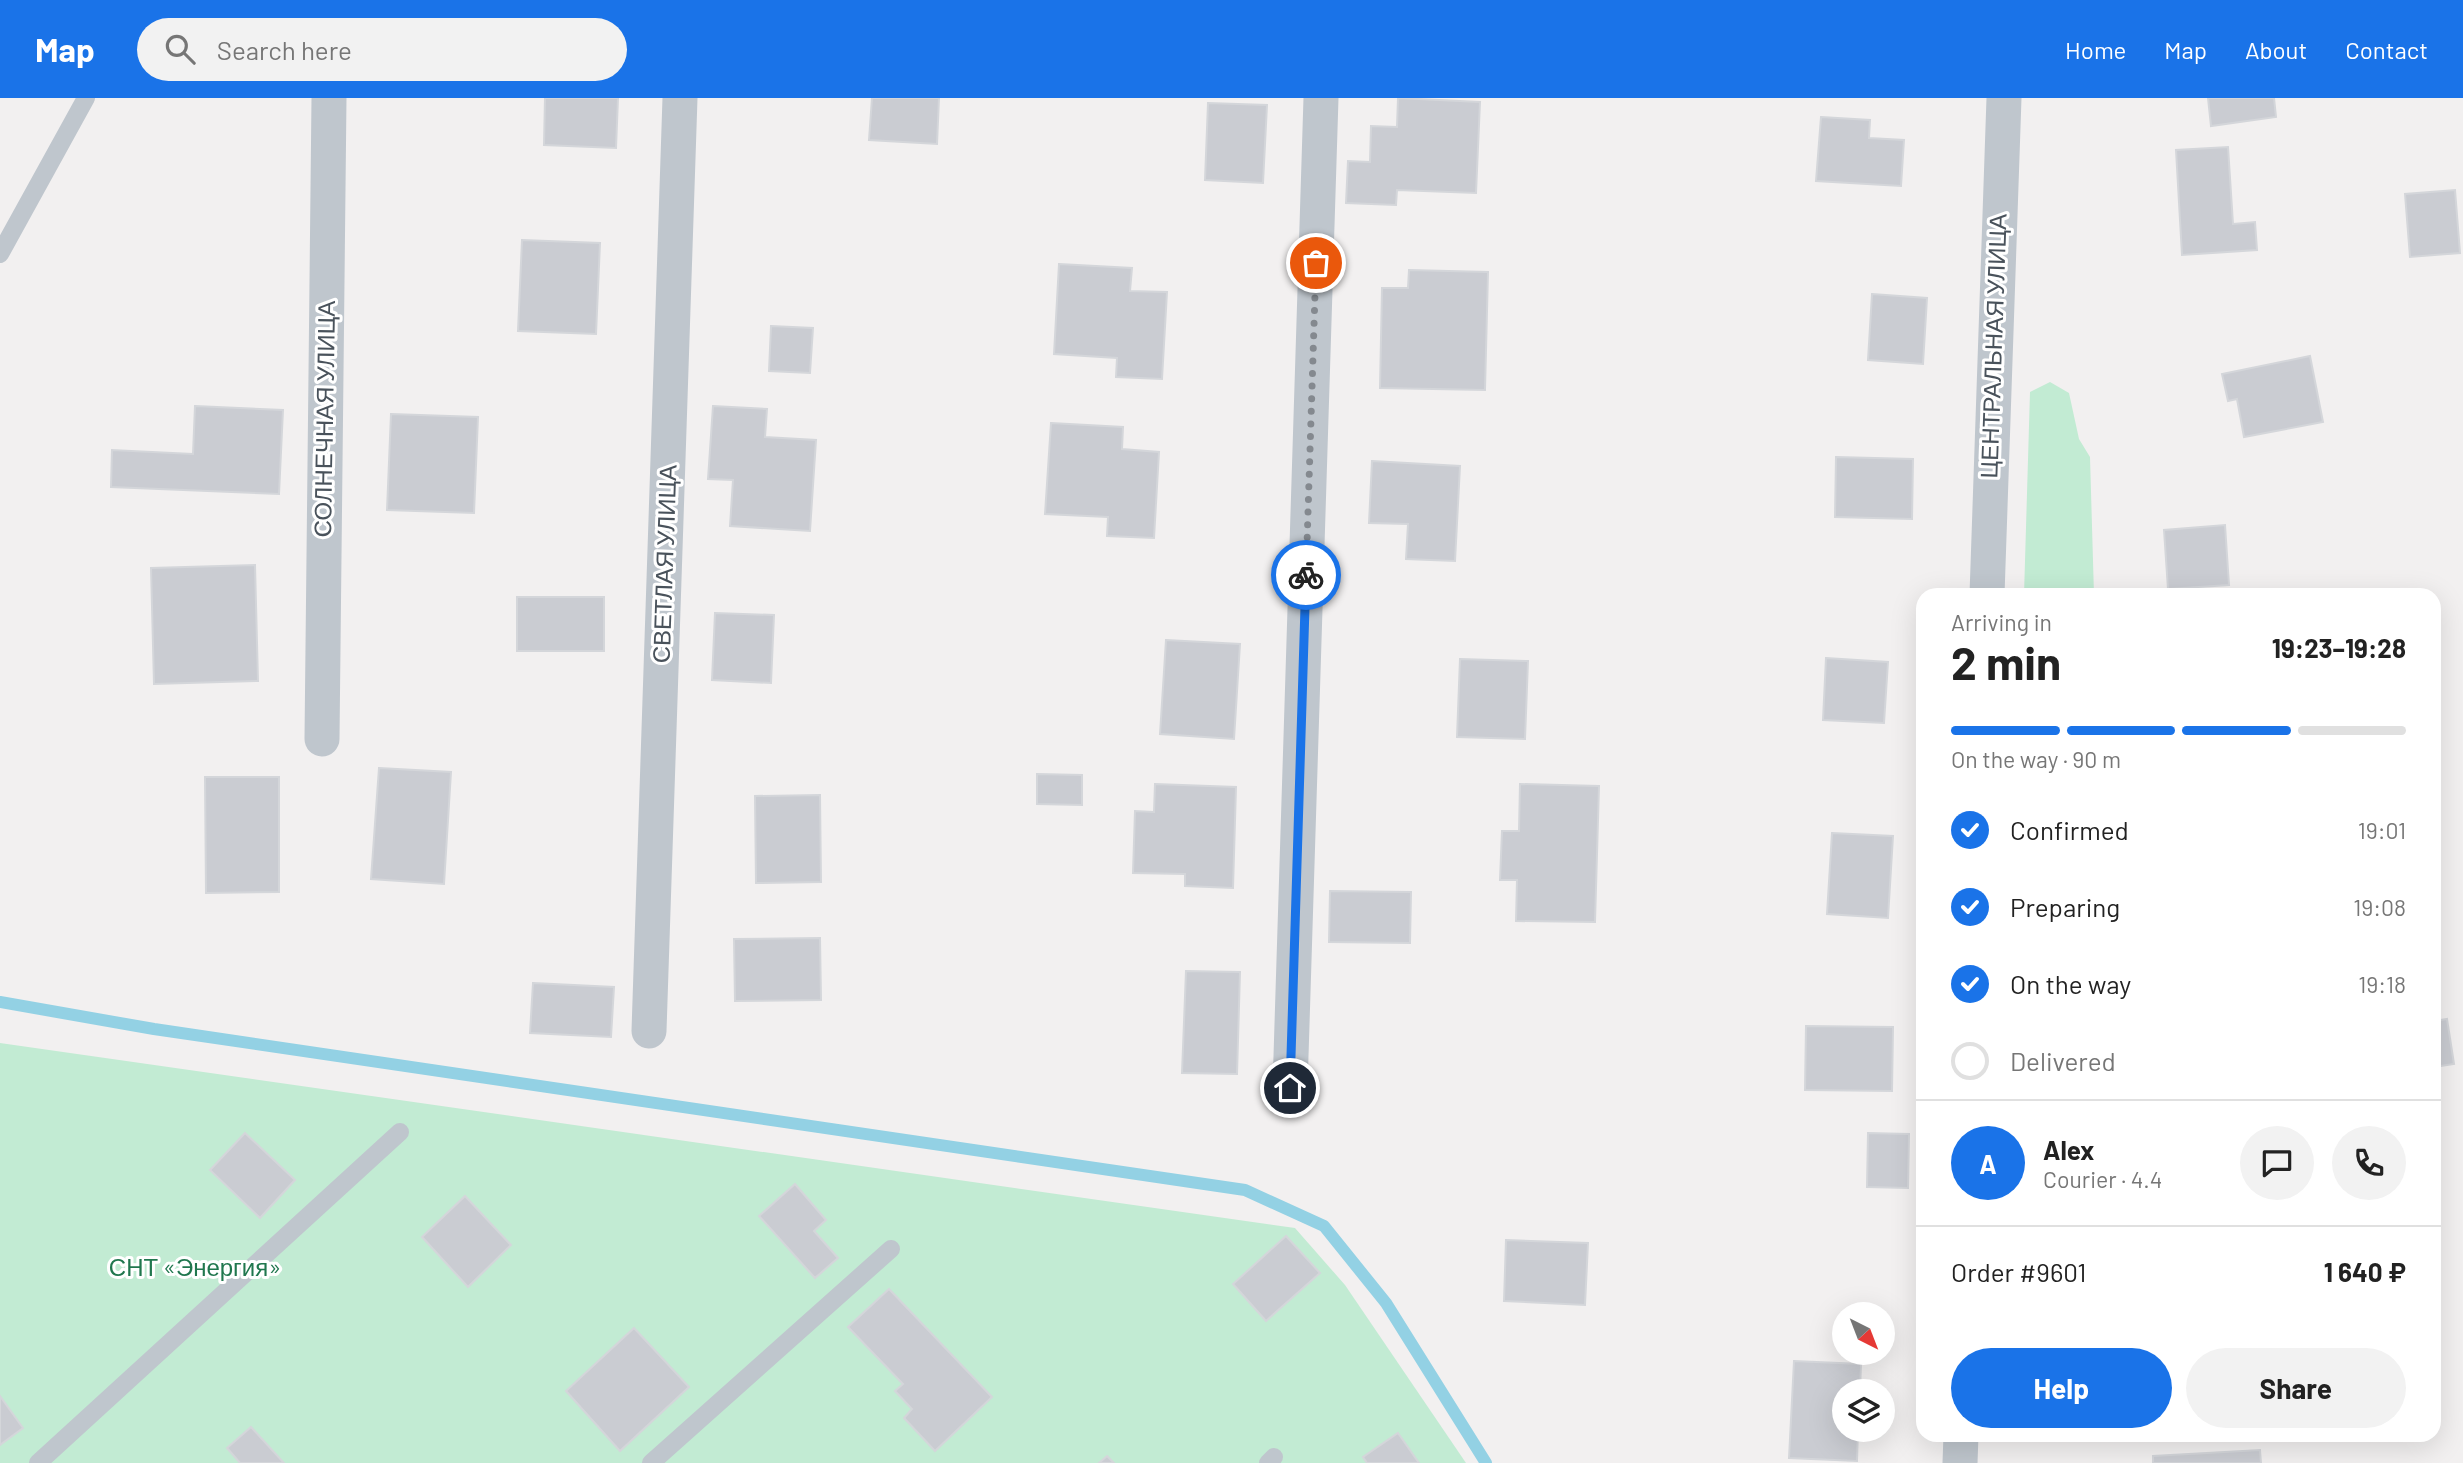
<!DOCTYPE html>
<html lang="en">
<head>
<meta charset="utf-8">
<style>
  :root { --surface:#fff; --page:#f2f2f2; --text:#222; --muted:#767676; --line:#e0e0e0; --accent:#1a73e8 }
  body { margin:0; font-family:Barlow,sans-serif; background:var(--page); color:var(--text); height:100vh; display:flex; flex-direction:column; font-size:26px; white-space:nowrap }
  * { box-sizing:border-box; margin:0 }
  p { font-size:23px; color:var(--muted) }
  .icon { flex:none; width:38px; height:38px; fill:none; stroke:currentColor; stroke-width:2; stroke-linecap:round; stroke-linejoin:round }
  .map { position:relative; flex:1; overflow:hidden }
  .side { position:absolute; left:1916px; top:490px; width:525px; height:854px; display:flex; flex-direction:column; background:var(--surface); border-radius:21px; box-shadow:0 7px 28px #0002 }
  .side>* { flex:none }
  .needle { width:46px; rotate:138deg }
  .buttons { position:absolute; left:1832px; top:1204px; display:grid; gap:14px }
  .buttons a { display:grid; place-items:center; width:63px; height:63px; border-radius:50%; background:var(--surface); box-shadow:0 7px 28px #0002; font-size:35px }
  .pin { position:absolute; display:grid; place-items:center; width:60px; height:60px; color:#fff; margin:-30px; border:4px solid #fff; border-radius:50%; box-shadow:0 2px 7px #0007 }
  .courier { position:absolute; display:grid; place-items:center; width:70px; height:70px; margin:-35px; border:5px solid #1a73e8; border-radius:50%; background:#fff; color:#222; box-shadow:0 2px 9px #0007 }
  .summary em { font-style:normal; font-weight:700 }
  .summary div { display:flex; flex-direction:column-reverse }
  .summary { display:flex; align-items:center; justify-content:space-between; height:119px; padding:0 35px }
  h1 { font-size:46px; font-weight:700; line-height:52px }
  .bar { display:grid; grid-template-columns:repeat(4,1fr); gap:10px 7px; align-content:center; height:84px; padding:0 35px }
  .bar i { height:9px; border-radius:5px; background:var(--line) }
  .bar .selected { background:var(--accent) }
  .bar p { grid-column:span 4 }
  .line { display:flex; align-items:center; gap:18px; padding:0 35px; border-top:2px solid var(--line) }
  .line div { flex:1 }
  .round { display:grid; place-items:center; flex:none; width:74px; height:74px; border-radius:37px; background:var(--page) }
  ol { padding:0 35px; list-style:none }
  li { display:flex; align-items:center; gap:21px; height:77px }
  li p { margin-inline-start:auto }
  li .icon { padding:7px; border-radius:50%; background:var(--accent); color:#fff; stroke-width:4 }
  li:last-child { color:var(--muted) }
  li i { width:38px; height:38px; border:4px solid var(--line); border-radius:50% }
  .cta { display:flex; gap:14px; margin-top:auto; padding:14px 35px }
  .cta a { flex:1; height:80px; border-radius:42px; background:var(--accent); color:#fff; font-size:28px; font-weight:700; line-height:80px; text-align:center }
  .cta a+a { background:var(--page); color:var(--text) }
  header { display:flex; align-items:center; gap:42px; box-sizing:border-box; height:98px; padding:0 35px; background:var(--accent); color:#fff }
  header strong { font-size:33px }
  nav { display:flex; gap:38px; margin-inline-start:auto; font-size:24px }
  .search { width:490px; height:63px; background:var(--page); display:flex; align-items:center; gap:18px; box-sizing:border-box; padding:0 24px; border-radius:38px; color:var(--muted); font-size:26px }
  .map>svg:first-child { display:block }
  .green { fill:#c2ebd3 }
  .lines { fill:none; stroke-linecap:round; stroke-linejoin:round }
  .stream { stroke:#93d1e4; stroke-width:12 }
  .building { fill:#caccd2; stroke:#d4d6da; stroke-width:2 }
  .service { stroke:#bfc6cd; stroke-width:18 }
  .minor { stroke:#bfc6cd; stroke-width:35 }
  .done { stroke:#84898f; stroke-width:7; stroke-dasharray:0 12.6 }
  .route { stroke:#1a73e8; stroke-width:9 }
  .labels { text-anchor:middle; stroke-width:6; stroke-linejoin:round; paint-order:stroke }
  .street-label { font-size:24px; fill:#49525b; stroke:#fff }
  .park-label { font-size:24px; fill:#20774e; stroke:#fff }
</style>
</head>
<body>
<header>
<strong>Map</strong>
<div class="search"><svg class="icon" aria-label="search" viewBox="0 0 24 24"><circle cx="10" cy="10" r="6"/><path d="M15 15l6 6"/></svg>Search here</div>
<nav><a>Home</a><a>Map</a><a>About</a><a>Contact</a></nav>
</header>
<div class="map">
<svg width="2463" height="1365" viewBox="0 0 2463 1365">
  <rect width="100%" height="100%" fill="#f2f0f0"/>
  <g class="green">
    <path d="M2050,284L2069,295L2079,341L2090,359L2094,497H2024L2030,294Z"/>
    <path d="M0,945L1295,1130L1345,1187L1466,1365H0Z"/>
  </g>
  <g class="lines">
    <path class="stream" d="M0,904L154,931L1245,1092L1324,1128L1386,1205L1486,1365"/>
  </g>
  <g class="building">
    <path d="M545,0H618L616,50L544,47Z"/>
    <path d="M872,0H939L937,46L869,42Z"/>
    <path d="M1398,0L1480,4L1476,95L1397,92L1396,107L1346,105L1348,63L1370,64L1371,28L1397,29Z"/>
    <path d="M2208,0H2274L2276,19L2211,28Z"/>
    <path d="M1208,5L1267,7L1263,85L1205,82Z"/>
    <path d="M1821,19L1870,22L1869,40L1904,42L1901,88L1816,83Z"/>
    <path d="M2228,49L2233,126L2255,124L2257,152L2182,157L2176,52Z"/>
    <path d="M2455,92L2460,155L2410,159L2405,96Z"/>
    <path d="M522,142L600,145L596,236L518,233Z"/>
    <path d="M1059,166L1132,170L1130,193L1167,194L1162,281L1116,279L1117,260L1054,256Z"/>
    <path d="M1409,172L1488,174L1485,292L1380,290L1382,190H1408Z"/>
    <path d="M1872,196L1927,200L1923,266L1868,262Z"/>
    <path d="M771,228L813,230L810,275L769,273Z"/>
    <path d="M2310,258L2323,324L2244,339L2237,301L2228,303L2222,276Z"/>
    <path d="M195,308L283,312L279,396L111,389L112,352L193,356Z"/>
    <path d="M713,308L767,311L765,339L816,342L810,433L730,428L733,382L708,381Z"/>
    <path d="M391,316L478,319L474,415L387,412Z"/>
    <path d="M1051,325L1123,329L1122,351L1159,354L1154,440L1107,438L1108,419L1045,416Z"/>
    <path d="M1836,359L1913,361L1912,421L1835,419Z"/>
    <path d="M1372,363L1460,368L1455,463L1406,461L1408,426L1369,425Z"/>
    <path d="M2225,427L2229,487L2168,491L2164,432Z"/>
    <path d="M255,467L258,583L154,586L151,470Z"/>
    <rect x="517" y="499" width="87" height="54"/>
    <path d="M715,515L774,517L771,585L712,582Z"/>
    <path d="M1166,542L1240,546L1234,641L1160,636Z"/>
    <path d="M1826,560L1888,564L1884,625L1823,622Z"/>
    <path d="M1460,561L1528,563L1525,641L1457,639Z"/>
    <path d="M379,670L451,674L444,786L371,781Z"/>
    <path d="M1037,676L1082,677V707L1037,706Z"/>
    <path d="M205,679H279V794L206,795Z"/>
    <path d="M1155,686L1236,689L1233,790L1185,788V776L1133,775L1135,713L1154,714Z"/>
    <path d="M1520,686L1599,688L1595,824L1516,823L1517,782H1500L1502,733H1519Z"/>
    <path d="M820,697L821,784L756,785L755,698Z"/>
    <path d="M1832,735L1893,738L1888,820L1827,816Z"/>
    <path d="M1330,793L1411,794L1410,845L1329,844Z"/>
    <path d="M820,840L821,902L735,903L734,841Z"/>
    <path d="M1186,873L1240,874L1237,976L1182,975Z"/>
    <path d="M533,885L614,889L611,939L530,935Z"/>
    <path d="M2447,921L2454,966L2434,969V923Z"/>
    <path d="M1806,928L1893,929L1892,993L1805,992Z"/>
    <path d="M245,1035L295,1082L260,1120L210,1072Z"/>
    <path d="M1868,1035L1909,1036L1908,1090L1867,1089Z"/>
    <path d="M795,1086L826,1122L814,1133L838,1160L815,1180L759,1118Z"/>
    <path d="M465,1098L511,1147L468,1189L422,1139Z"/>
    <path d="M1286,1138L1320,1175L1266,1223L1233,1186Z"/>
    <path d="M1506,1142L1588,1145L1585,1207L1504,1203Z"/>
    <path d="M889,1191L992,1299L935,1353L904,1320L912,1311L895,1293L903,1286L848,1229Z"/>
    <path d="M634,1230L689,1289L620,1353L566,1293Z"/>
    <path d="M1794,1263L1861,1266L1860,1293H1844V1332H1858L1857,1363L1789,1360Z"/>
    <path d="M0,1298L23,1330L0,1347Z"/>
    <path d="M251,1329L284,1365H240L227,1350Z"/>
    <path d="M1398,1335L1419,1365H1367L1363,1359Z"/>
    <path d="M2260,1352L2261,1365H2153V1358Z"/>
    <path d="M1107,1358L1114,1365H1099Z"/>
  </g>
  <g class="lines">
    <g class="service">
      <path d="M0,156L86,0"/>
      <path d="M38,1365L400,1034"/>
      <path d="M651,1365L891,1151"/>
      <path d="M1268,1365L1274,1359"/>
    </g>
    <g class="minor">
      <path d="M1987,497L2004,0"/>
      <path d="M322,641L329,0"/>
      <path d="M649,933L680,0"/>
      <path d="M1290,990L1321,0"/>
      <path d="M1960,1365L1961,1337"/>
    </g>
  </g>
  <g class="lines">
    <path class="done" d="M1306,477L1316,165"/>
    <path class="route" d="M1290,990L1306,477"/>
  </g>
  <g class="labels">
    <g class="street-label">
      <text transform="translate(1994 248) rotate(-88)" y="8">ЦЕНТРАЛЬНАЯ УЛИЦА</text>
      <text transform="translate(325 321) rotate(-89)" y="8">СОЛНЕЧНАЯ УЛИЦА</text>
      <text transform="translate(665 466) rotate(-88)" y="8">СВЕТЛАЯ УЛИЦА</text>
    </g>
    <g class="park-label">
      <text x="195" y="1178">СНТ «Энергия»</text>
    </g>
  </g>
</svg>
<div class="buttons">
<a><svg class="needle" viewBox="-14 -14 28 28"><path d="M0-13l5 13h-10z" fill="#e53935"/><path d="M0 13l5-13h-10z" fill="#767676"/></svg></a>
<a><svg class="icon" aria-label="layers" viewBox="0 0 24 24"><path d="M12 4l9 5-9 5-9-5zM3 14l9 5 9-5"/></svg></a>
</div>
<div class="pin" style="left:1316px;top:165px;background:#ea580c"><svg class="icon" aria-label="bag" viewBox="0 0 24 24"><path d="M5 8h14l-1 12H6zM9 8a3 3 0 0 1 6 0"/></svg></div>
<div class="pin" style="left:1290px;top:990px;background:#1f2937"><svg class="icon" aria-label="home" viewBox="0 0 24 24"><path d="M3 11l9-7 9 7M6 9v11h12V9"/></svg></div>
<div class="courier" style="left:1306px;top:477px"><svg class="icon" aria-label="bike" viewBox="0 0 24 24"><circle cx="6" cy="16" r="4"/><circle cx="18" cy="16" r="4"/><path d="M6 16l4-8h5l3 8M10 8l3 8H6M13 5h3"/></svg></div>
<section class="side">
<div class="summary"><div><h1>2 min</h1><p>Arriving in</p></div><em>19:23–19:28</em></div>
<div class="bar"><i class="selected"></i><i class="selected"></i><i class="selected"></i><i></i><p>On the way · 90 m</p></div>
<ol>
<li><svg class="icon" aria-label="check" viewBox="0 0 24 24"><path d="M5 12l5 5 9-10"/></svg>Confirmed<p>19:01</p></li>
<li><svg class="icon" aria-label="check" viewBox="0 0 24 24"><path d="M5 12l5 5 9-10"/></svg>Preparing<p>19:08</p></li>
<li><svg class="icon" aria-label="check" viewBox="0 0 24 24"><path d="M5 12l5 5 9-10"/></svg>On the way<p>19:18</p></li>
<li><i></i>Delivered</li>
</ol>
<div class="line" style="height:126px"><b class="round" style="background:var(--accent);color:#fff">A</b><div><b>Alex</b><p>Courier · 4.4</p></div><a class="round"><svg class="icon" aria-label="chat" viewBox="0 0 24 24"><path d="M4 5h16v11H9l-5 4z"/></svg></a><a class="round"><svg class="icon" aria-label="phone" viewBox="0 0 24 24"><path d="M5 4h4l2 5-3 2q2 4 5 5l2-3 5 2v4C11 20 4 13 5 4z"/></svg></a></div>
<div class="line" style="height:91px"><div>Order #9601</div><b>1 640 ₽</b></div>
<div class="cta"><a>Help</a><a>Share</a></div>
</section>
</div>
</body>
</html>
